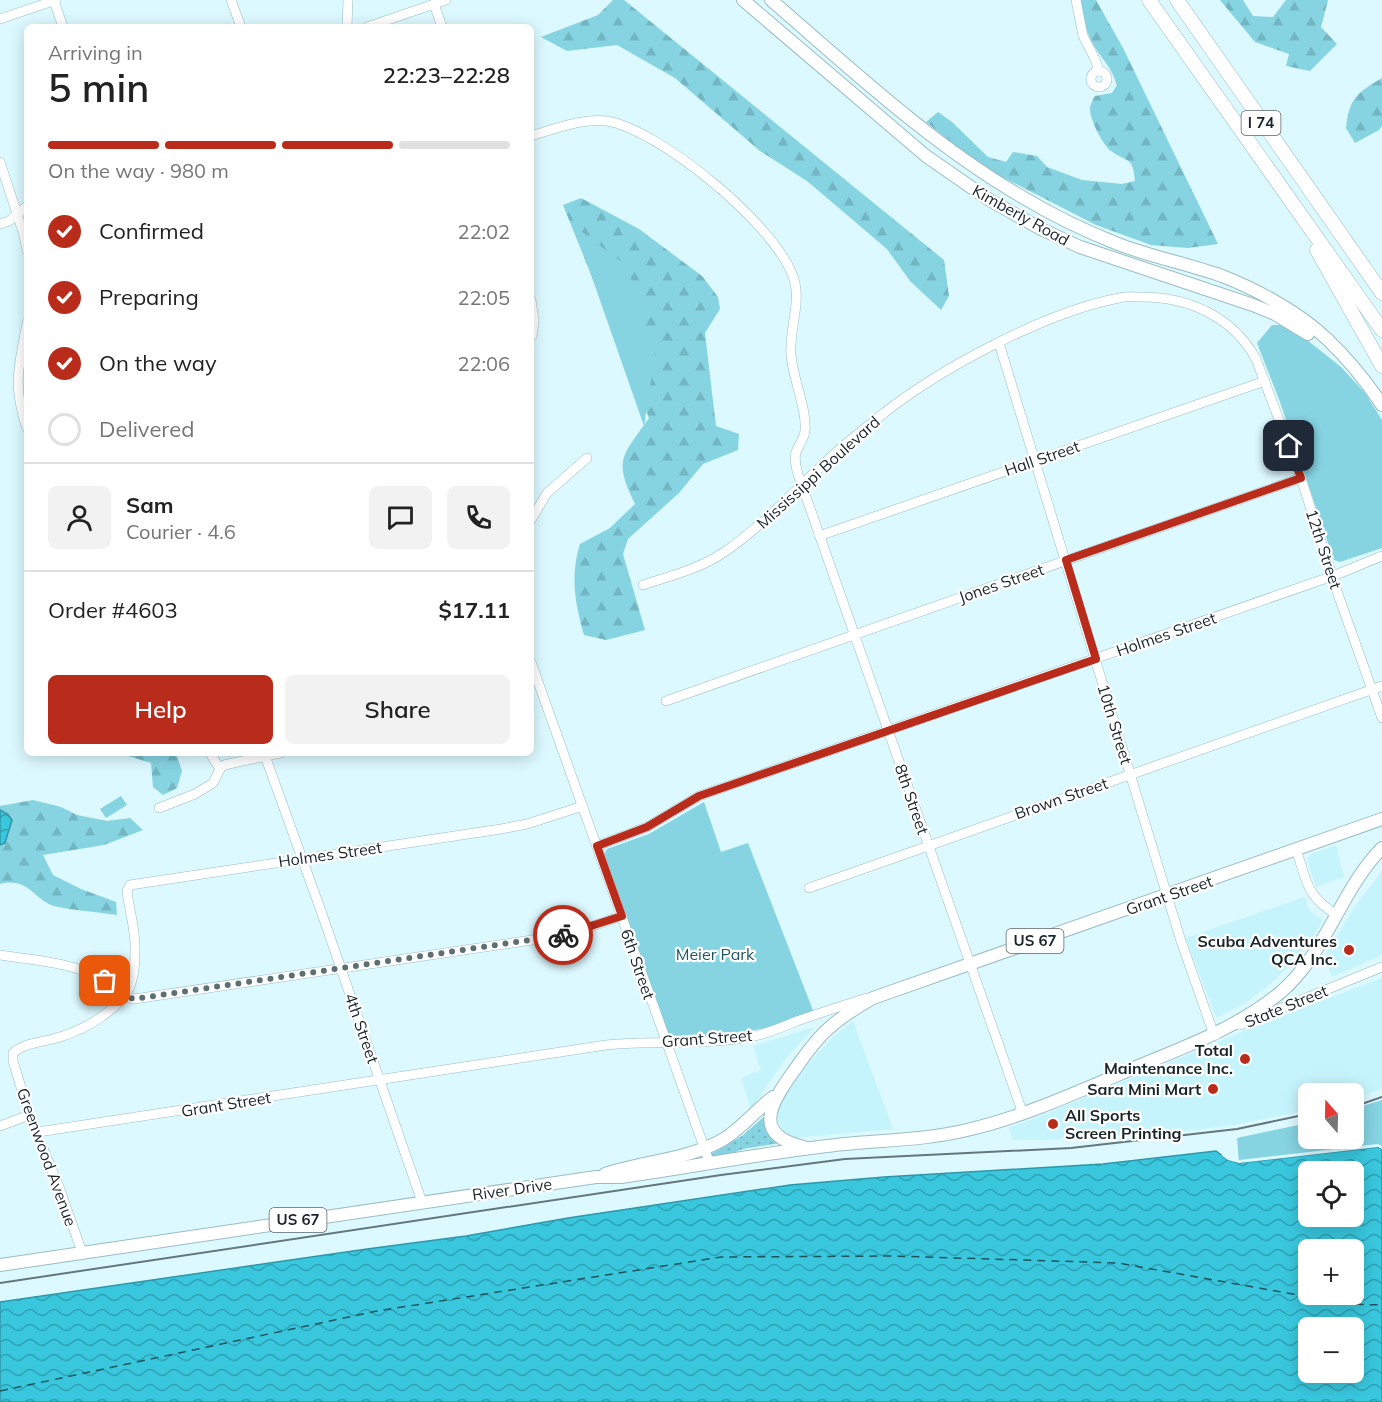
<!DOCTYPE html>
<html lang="en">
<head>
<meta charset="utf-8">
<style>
  :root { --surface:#fff; --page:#f2f2f2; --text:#222; --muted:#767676; --line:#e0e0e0; --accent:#b92c1c }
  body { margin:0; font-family:Mulish,sans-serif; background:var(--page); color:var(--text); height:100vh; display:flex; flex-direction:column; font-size:22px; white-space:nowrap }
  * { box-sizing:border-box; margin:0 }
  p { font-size:20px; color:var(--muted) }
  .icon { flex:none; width:33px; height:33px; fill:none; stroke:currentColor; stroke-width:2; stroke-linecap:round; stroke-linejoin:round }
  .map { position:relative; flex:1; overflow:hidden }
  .side { position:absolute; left:24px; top:24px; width:510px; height:732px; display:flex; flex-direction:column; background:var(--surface); border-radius:9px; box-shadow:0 3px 15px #0003 }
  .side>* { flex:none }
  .needle { width:39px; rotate:340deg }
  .buttons { position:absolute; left:1298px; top:1083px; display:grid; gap:12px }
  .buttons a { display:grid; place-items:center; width:66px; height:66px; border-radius:9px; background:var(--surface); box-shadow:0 3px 15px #0003; font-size:30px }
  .pin { position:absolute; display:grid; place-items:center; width:51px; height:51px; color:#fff; margin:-26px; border-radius:12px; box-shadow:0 3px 9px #0006 }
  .courier { position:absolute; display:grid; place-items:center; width:60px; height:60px; margin:-30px; border:4px solid #b92c1c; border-radius:50%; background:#fff; color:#222; box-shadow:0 2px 8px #0007 }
  .summary em { font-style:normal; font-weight:600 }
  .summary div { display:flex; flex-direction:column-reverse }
  .summary { display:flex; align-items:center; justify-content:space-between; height:102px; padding:0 24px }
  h1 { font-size:39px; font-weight:600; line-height:45px }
  .bar { display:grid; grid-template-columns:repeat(4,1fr); gap:9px 6px; align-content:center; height:72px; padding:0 24px }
  .bar i { height:8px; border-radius:4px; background:var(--line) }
  .bar .selected { background:var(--accent) }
  .bar p { grid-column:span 4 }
  .line { display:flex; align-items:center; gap:15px; padding:0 24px; border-top:2px solid var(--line) }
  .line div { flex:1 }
  .round { display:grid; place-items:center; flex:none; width:63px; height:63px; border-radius:9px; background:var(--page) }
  ol { padding:0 24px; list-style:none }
  li { display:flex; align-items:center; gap:18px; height:66px }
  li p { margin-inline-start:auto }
  li .icon { padding:6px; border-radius:50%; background:var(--accent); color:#fff; stroke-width:4 }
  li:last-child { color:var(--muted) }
  li i { width:33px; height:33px; border:3px solid var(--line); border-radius:50% }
  .primary-button { display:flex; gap:12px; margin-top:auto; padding:12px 24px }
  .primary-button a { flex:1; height:69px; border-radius:9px; background:var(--accent); color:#fff; font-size:24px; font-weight:600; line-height:69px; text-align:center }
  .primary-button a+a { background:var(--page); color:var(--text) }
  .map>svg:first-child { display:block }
  .built { fill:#c6f4fd }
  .forest { fill:url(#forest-firs) }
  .park { fill:#86d3e2 }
  .garden { fill:url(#garden-dots) }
  .water { fill:url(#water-waves); stroke:#2f96a7; stroke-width:1.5; fill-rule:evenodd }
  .pier { fill:#dcf9ff }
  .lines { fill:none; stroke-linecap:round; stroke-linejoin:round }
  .ferry { stroke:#1c555e; stroke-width:1.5; stroke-dasharray:8 6; stroke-linecap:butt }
  .minor-casing { stroke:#9abcc3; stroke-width:10 }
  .major-casing { stroke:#9abcc3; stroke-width:14 }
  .highway-casing { stroke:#9abcc3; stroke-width:15 }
  .minor { stroke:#fff; stroke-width:9 }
  .major { stroke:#fff; stroke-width:12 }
  .highway { stroke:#fff; stroke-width:14 }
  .rail { stroke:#64777b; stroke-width:2 }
  .done { stroke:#5d6f73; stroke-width:6; stroke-dasharray:0 10.8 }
  .route { stroke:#b92c1c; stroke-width:8 }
  .poi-dot { fill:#b92c1c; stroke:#fff; stroke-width:2 }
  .labels { text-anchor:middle; stroke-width:4.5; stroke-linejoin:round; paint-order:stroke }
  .shield { fill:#fff; stroke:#5d6668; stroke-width:1.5 }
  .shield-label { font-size:15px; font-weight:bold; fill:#182528 }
  .street-label { font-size:16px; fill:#182528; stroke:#fff }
  .poi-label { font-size:16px; font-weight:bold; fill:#182528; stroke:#fff; text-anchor:end }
  .park-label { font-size:16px; fill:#1d5660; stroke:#fff }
</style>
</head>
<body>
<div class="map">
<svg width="1382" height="1402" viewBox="0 0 1382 1402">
  <defs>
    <pattern id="forest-firs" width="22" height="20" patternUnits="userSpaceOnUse" patternTransform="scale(1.5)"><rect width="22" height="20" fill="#86d3e2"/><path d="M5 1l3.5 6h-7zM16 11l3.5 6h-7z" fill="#73b5c2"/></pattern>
    <pattern id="garden-dots" width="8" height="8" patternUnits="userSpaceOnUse" patternTransform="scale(1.5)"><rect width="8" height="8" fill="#86d3e2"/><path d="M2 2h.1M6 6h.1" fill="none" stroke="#73b5c2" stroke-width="1.8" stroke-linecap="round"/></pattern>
    <pattern id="water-waves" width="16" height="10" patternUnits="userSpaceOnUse" patternTransform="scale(1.5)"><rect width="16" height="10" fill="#39c7de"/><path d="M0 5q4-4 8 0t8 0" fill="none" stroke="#2fa1b4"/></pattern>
  </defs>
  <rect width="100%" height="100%" fill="#dcf9ff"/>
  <g class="built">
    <path d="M1336,845L1344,877L1316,887L1307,859L1311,854Z"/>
    <path d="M1382,871V955L1332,977L1325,956L1355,906Z"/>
    <path d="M1305,897L1310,911L1323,920L1310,942L1294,962L1269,985L1245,1003L1216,1018L1186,938Z"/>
    <path d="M1382,978V1089L1353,1098V1094H1308V1110L1234,1125L1197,1130L1046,1140H1013L1009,1127L1031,1120L1256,1026Z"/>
    <path d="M853,1021L893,1129L793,1138L782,1130L774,1109L803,1069L833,1037Z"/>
    <path d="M815,1027L787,1057L751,1109L741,1078L761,1070L753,1046Z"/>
  </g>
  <g class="forest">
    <path d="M613,0H624L944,260L949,296L941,310L910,281L887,249L807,181L760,151L675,78L617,45L567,51L541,37L598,15Z"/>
    <path d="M1079,0H1096L1123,48L1218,244L1188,248L1151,245L1096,225L985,168L926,122L938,112L952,122L988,157L1006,162L1013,152L1037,156L1047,167L1082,180L1122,184L1135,181C1133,156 1128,163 1111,151C1103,145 1090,120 1090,109C1090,105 1093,99 1095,96L1112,93L1117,85C1111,67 1106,64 1096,49C1086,34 1083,17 1079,0Z"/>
    <path d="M1220,0H1243L1253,16L1273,17L1286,0H1328L1321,27L1337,44L1310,71L1286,66L1289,54L1255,42Z"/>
    <path d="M1382,78V126L1379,130L1355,143L1346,128C1349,98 1357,93 1382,78Z"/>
    <path d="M581,198L639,229L702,276L718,297L720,309L705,333L716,426L739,434L738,450L703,464L679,493L628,539L623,554L645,630L606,640L584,635C575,604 570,575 580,544L610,528L635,504C613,459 622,457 649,418L563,205Z"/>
    <path d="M118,753H176L182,771L177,788L163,795L153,787L151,763Z"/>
    <path d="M33,800L61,807L77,815L107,821L130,818L143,830L104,845L43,855L53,875L81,889L116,902L117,915C99,912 66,910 51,905C34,898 27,877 0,884V806Z"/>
  </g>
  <g class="park">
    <path d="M574,226L627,266L655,354L644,426Z"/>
    <path d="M1272,325H1281L1307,340L1341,367L1365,393L1382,420V548L1340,562L1334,560L1280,402L1257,343Z"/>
    <path d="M121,796L127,805L106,818L100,809Z"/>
    <path d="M704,802L721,852L748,843L814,1013C803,1017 791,1022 779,1025C760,1030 683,1043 668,1034L604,854L607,849L649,834Z"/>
    <path d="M1382,1100V1149L1305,1154L1239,1163L1237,1138L1308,1123V1138H1353V1109Z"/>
  </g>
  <path class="garden" d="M765,1116L780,1143L743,1149L726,1156L711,1157L710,1154L742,1136Z"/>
  <g class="water">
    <path d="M0,810L7,814L12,820L5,843L0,845Z"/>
    <path d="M1378,1147L1382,1149V1402H0V1302L367,1249L466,1236L568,1218L790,1185L884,1177L1103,1164L1216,1151L1228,1160L1239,1163ZM1308,1172H1353V1216H1308ZM1308,1250H1353V1294H1308ZM1308,1328H1353V1372H1308Z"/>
  </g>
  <path class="pier" d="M1378,1144L1382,1146V1149L1378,1147L1239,1163L1228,1160L1221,1155L1225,1154L1239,1160Z"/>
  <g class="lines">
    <path class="ferry" d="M0,1391L377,1311L721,1257L893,1256L1118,1263L1349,1304L1382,1305"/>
    <defs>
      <g id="minor">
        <path d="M231,0L241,27"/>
        <path d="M1076,0L1083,36L1095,59L1099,71"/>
        <path d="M54,1L63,27"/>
        <path d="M434,4L442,27"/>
        <path d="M0,19L56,0"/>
        <path d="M347,27L348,0"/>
        <path d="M367,27L446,0"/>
        <circle cx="1099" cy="79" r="8"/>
        <path d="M531,136C554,129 582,118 607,121C659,129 783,230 795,283C800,306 789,331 791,355C793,379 807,409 805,431C804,439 799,445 796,452C794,459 796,467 798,474L1023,1114"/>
        <path d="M0,162L24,235L27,250"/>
        <path d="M0,224L9,221L27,206"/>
        <path d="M531,300L534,320L532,336"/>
        <path d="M27,323C19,366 12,385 27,428"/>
        <path d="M999,343L1180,938L1214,1035H1216"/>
        <path d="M531,520L547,493L587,458"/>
        <path d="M819,536L1265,381"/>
        <path d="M643,585C670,576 699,569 723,553C763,526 796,489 832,456C848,441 867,427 884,413C943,367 1046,312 1119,298C1127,296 1135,297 1142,297C1189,297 1233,317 1256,359L1301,478L1339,597L1382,718"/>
        <path d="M531,662L710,1164"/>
        <path d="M666,701L1301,478"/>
        <path d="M210,753L220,769"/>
        <path d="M264,753L321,911L422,1202"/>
        <path d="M220,769L224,765L280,753"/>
        <path d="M159,808L195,794L213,783L220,769"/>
        <path d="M597,846L647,827L699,796L1333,576L1382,556"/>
        <path d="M1296,849C1307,882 1306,896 1337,915"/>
        <path d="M809,888L1382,686"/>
        <path d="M0,955C30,960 58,961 87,972C104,979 119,997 134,999L566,935L622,916"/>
        <path d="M1240,1025L1382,967"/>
        <path d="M0,1126L24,1117H30"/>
        <path d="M38,1132L606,1045C655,1040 705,1046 754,1036C769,1033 783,1027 797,1021C820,1013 844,1005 867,998"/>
        <path d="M82,1252L59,1187L30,1117L13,1061V1053C25,1042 45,1042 60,1037C85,1029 114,1013 128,990C134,980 135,962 135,950C136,931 129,910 127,891L130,885L501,829L527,824L583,806"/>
      </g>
      <g id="major">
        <path d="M743,0L926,156L988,199L1041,229L1080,247L1253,305L1275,314L1308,334"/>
        <path d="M771,0C851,69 932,145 1024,198C1054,216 1085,231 1118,244C1152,257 1188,264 1222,276C1256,289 1300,313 1327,339C1347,358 1366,381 1382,405"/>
        <path d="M804,1147C751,1135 771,1103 793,1072C804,1057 814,1041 828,1029C842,1016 857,1007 873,998L1382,819"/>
        <path d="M605,1174C643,1161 688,1160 724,1139C743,1127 756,1110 773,1097"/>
        <path d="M0,1265L596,1177H621C690,1167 758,1154 827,1146C873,1140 922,1141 967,1130C1027,1116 1084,1089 1141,1065C1190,1045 1240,1026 1281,992C1327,952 1340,891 1382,848"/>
      </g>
      <g id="highway">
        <path d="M1149,0L1382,330"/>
        <path d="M1177,0L1382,293"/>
        <path d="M1317,250L1382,366"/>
      </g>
    </defs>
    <use href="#minor" class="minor-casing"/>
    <use href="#major" class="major-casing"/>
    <use href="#highway" class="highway-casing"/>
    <use href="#minor" class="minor"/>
    <use href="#major" class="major"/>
    <use href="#highway" class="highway"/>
    <g class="rail">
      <path d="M1353,1107L1382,1097"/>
      <path d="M0,1283L721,1175L845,1159L1071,1148L1237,1129L1308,1114"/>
    </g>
  </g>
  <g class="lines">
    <path class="done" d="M105,981L123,996L134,999L563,935"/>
    <path class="route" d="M563,935L622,916L597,846L647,827L699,796L1096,659L1066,560L1301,478L1289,446"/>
  </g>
  <g class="poi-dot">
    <circle cx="1349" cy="950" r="6"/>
    <circle cx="1245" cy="1059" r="6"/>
    <circle cx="1213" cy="1089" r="6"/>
    <circle cx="1053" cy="1124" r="6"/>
  </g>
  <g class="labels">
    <g class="shield">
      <rect x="1241.5" y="111" width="39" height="24" rx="4.5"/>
      <rect x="1006.5" y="929" width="57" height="24" rx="4.5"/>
      <rect x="269.5" y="1208" width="57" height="24" rx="4.5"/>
    </g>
    <g class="shield-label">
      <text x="1261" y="128">I 74</text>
      <text x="1035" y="946">US 67</text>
      <text x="298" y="1225">US 67</text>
    </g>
    <g class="street-label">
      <text transform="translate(1021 215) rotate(29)" y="6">Kimberly Road</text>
      <text transform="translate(1042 458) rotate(-19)" y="6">Hall Street</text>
      <text transform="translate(818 472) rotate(-42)" y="6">Mississippi Boulevard</text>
      <text transform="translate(1324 549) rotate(72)" y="6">12th Street</text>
      <text transform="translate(1001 583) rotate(-19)" y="6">Jones Street</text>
      <text transform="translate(1166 634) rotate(-19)" y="6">Holmes Street</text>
      <text transform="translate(1115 724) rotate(73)" y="6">10th Street</text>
      <text transform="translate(1061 798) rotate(-19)" y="6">Brown Street</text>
      <text transform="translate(912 799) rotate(71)" y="6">8th Street</text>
      <text transform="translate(330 854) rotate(-8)" y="6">Holmes Street</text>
      <text transform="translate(1169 895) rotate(-19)" y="6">Grant Street</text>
      <text transform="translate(638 964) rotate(71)" y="6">6th Street</text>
      <text transform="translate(1286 1006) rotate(-22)" y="6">State Street</text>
      <text transform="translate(362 1028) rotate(71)" y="6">4th Street</text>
      <text transform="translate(707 1038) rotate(-4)" y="6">Grant Street</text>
      <text transform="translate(226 1104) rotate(-9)" y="6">Grant Street</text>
      <text transform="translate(47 1157) rotate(70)" y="6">Greenwood Avenue</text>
      <text transform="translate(512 1189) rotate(-8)" y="6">River Drive</text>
    </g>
    <g class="poi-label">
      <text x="1337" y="947">Scuba Adventures<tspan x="1337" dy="18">QCA Inc.</tspan></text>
      <text x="1233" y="1056">Total<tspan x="1233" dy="18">Maintenance Inc.</tspan></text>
      <text x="1201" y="1095">Sara Mini Mart</text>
      <text x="1065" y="1121" text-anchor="start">All Sports<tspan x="1065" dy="18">Screen Printing</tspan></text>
    </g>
    <g class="park-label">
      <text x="715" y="960">Meier Park</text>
    </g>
  </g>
</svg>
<div class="buttons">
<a><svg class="needle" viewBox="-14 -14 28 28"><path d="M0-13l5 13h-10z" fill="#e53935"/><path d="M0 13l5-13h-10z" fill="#767676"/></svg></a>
<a><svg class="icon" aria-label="locate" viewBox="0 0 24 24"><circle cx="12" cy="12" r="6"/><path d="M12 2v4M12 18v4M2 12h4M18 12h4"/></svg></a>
<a>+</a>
<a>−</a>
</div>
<div class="pin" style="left:105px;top:981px;background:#ea580c"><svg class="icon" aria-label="bag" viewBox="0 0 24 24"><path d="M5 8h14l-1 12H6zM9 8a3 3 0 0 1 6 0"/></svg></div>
<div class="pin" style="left:1289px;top:446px;background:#1f2937"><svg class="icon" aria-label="home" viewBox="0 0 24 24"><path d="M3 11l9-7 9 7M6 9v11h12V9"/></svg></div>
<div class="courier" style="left:563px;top:935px"><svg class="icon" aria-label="bike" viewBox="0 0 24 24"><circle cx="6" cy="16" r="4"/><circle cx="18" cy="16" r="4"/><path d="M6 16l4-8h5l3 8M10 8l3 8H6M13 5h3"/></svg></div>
<section class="side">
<div class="summary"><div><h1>5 min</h1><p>Arriving in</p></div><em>22:23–22:28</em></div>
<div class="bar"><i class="selected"></i><i class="selected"></i><i class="selected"></i><i></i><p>On the way · 980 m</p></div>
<ol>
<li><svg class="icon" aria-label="check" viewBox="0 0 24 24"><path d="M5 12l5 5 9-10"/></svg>Confirmed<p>22:02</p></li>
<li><svg class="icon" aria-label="check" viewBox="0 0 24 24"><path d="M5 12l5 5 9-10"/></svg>Preparing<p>22:05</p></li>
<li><svg class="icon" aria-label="check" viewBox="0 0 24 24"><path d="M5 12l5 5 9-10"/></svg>On the way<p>22:06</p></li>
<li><i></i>Delivered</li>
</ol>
<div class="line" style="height:108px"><a class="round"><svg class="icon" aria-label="person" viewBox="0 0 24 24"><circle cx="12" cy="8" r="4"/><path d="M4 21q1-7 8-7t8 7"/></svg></a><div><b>Sam</b><p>Courier · 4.6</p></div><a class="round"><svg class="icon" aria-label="chat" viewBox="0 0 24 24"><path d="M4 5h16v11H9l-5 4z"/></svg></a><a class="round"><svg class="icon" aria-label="phone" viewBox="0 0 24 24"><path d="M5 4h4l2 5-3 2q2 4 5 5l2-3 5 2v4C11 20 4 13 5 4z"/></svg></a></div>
<div class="line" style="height:78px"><div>Order #4603</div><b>$17.11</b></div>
<div class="primary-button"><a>Help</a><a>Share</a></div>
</section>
</div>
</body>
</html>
